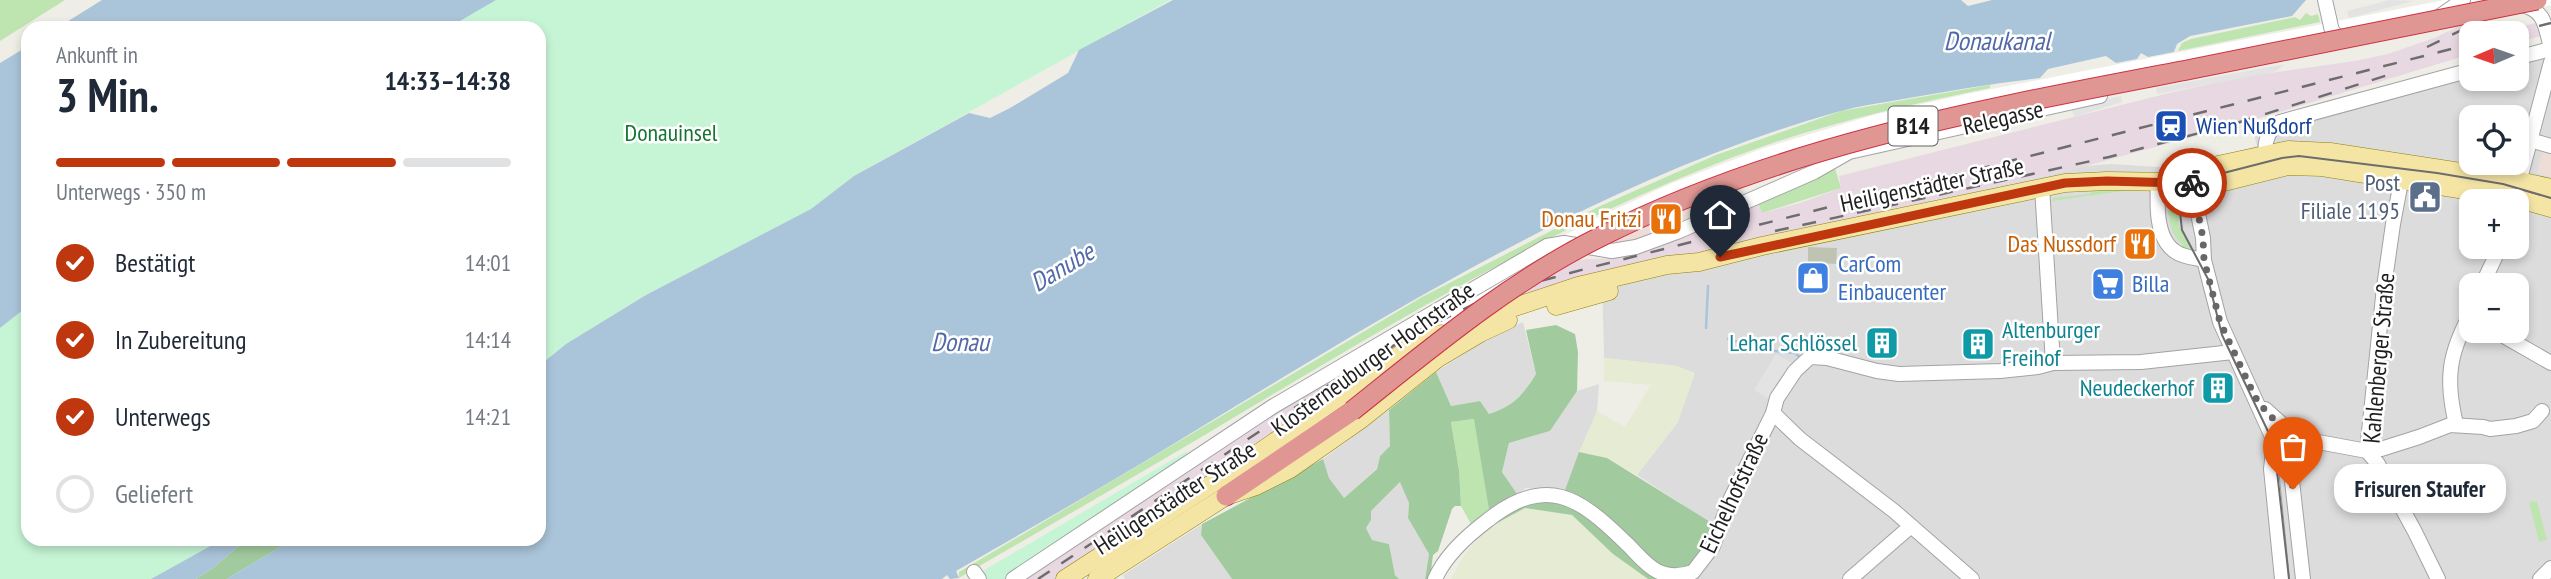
<!DOCTYPE html>
<html lang="de">
<head>
<meta charset="utf-8">
<style>
  :root { --surface:#fff; --page:#f6f6f7; --text:#1f2937; --muted:#747a83; --line:#e0e1e3; --accent:#bf370f }
  body { margin:0; font-family:"PT Sans Narrow",sans-serif; background:var(--page); color:var(--text); height:100vh; display:flex; flex-direction:column; font-size:26px; white-space:nowrap }
  * { box-sizing:border-box; margin:0 }
  p { font-size:23px; color:var(--muted) }
  .icon { flex:none; width:38px; height:38px; fill:none; stroke:currentColor; stroke-width:2; stroke-linecap:round; stroke-linejoin:round }
  .map { position:relative; flex:1; overflow:hidden }
  .drawer { position:absolute; left:21px; top:21px; width:525px; height:525px; display:flex; flex-direction:column; background:var(--surface); border-radius:21px; box-shadow:0 4px 10px #0003 }
  .drawer>* { flex:none }
  .needle { width:46px; rotate:268deg }
  .tools { position:absolute; left:2459px; top:21px; display:grid; gap:14px }
  .tools a { display:grid; place-items:center; width:70px; height:70px; border-radius:14px; background:var(--surface); box-shadow:0 4px 10px #0003; font-size:35px }
  .pin { position:absolute; display:grid; place-items:center; width:60px; height:60px; color:#fff; margin:-72px -30px; border-radius:50% 50% 50% 0; rotate:-45deg; box-shadow:0 0 7px #0007 }
  .pin .icon { rotate:45deg }
  .courier { position:absolute; display:grid; place-items:center; width:70px; height:70px; margin:-35px; border:5px solid #bf370f; border-radius:50%; background:#fff; color:#222; box-shadow:0 2px 9px #0007 }
  .bubble { position:absolute; height:49px; border-radius:21px; background:var(--surface); box-shadow:0 4px 10px #0003; font-size:23px; font-weight:700; line-height:49px; text-align:center }
  .overview em { font-style:normal; font-weight:700 }
  .overview div { display:flex; flex-direction:column-reverse }
  .overview { display:flex; align-items:center; justify-content:space-between; height:119px; padding:0 35px }
  h1 { font-size:46px; font-weight:700; line-height:52px }
  .bar { display:grid; grid-template-columns:repeat(4,1fr); gap:10px 7px; align-content:center; height:84px; padding:0 35px }
  .bar i { height:9px; border-radius:5px; background:var(--line) }
  .bar .active { background:var(--accent) }
  .bar p { grid-column:span 4 }
  ol { padding:0 35px; list-style:none }
  li { display:flex; align-items:center; gap:21px; height:77px }
  li p { margin-inline-start:auto }
  li .icon { padding:7px; border-radius:50%; background:var(--accent); color:#fff; stroke-width:4 }
  li:last-child { color:var(--muted) }
  li i { width:38px; height:38px; border:4px solid var(--line); border-radius:50% }
  .map>svg:first-child { display:block }
  .residential { fill:#dddcdc; fill-rule:evenodd }
  .commercial { fill:#eeddd7 }
  .industrial { fill:#e8d8e1 }
  .construction { fill:#bfc3b2 }
  .farmland { fill:#e5ecd3 }
  .grass { fill:#bee5b0 }
  .forest { fill:#a1cb9e }
  .park { fill:#c6f5d5 }
  .parking { fill:#e3e3e3 }
  .water { fill:#aac4d9 }
  .pier { fill:#fff }
  .lines { fill:none; stroke-linecap:round; stroke-linejoin:round }
  .stream { stroke:#aac4d9; stroke-width:2.5 }
  .minor-casing { stroke:#a3a3a3; stroke-width:16 }
  .major-casing { stroke:#8f810b; stroke-width:19 }
  .highway-casing { stroke:#ce3244; stroke-width:21 }
  .minor { stroke:#fff; stroke-width:14 }
  .major { stroke:#f5e5a5; stroke-width:18 }
  .highway { stroke:#e09794; stroke-width:19 }
  .tram { stroke:#6d6d6d; stroke-width:2 }
  .rail { stroke:#6d6d6d; stroke-width:2.5; stroke-dasharray:14 14; stroke-linecap:butt }
  .highway-bridge-casing { stroke:#ce3244; stroke-width:21; stroke-linecap:butt }
  .highway-bridge { stroke:#e09794; stroke-width:19 }
  .done { stroke:#686765; stroke-width:7; stroke-dasharray:0 12.6 }
  .route { stroke:#bf370f; stroke-width:9 }
  .labels { text-anchor:middle; stroke-width:5; stroke-linejoin:round; paint-order:stroke }
  .shield { fill:#fff; stroke:#626262; stroke-width:2 }
  .shield-label { font-size:23px; font-weight:bold; fill:#1f1f1f }
  .street-label { font-size:24px; fill:#1f1f1f; stroke:#fff }
  .transit-label { font-size:24px; fill:#164399; stroke:#fff; text-anchor:start }
  .park-label { font-size:24px; fill:#147632; stroke:#fff }
  .service-label { font-size:24px; fill:#4e5e75; stroke:#fff; text-anchor:end }
  .food-label { font-size:24px; fill:#c56008; stroke:#fff; text-anchor:end }
  .shop-label { font-size:24px; fill:#366cbe; stroke:#fff; text-anchor:start }
  .culture-label { font-size:24px; fill:#0d838f; stroke:#fff; text-anchor:end }
  .water-label { font-size:26px; font-style:italic; fill:#5269a8; stroke:#fff }
</style>
</head>
<body>
<div class="map">
<svg width="2551" height="579" viewBox="0 0 2551 579">
  <rect width="100%" height="100%" fill="#efeee6"/>
  <g class="residential">
    <path d="M2551,41V579H1689L1711,523L1637,475L1678,422L1677,366L1604,358L1602,275L2086,166L2111,164L2177,168L2257,146L2251,124L2325,101L2471,63V79H2516L2517,50ZM2471,117H2516V163H2471ZM2471,201H2516V247H2471ZM2471,285H2516V331H2471Z"/>
    <path d="M1523,322L1536,374L1525,390L1509,408L1489,414L1480,401L1451,406L1436,372L1491,336Z"/>
    <path d="M1599,384L1597,411L1565,490L1526,488L1517,495L1502,472L1509,443L1550,431L1577,391Z"/>
    <path d="M1389,410L1390,446L1380,456L1377,468L1344,498L1329,478L1323,459Z"/>
    <path d="M1401,481L1409,503L1408,518L1429,554L1425,579H1399L1395,575L1389,544L1372,540L1366,528L1371,520V511Z"/>
    <path d="M1202,524L1201,535L1232,579H1125L1123,575Z"/>
  </g>
  <g class="commercial">
    <path d="M2544,147L2551,149V177L2537,173Z"/>
    <path d="M1713,195L1718,208L1675,223V227L1617,247L1615,240Z"/>
  </g>
  <g class="industrial">
    <path d="M2473,20L2488,22L2460,36H2471V54L2250,121L2086,166L1602,275L1496,309L1573,260L1614,258L1658,245L1729,220L1728,214L1758,203L1762,213L1800,203L1841,188L1839,176L2169,93L2242,77L2355,61L2388,54L2434,38Z"/>
    <path d="M2537,23L2541,36L2517,42L2516,33H2489Z"/>
    <path d="M1452,308L1381,364L1055,579H1024L1298,397Z"/>
  </g>
  <path class="construction" d="M1808,247L1837,248L1836,264L1808,262Z"/>
  <g class="farmland">
    <path d="M1604,358L1677,366L1695,373L1678,422L1637,475L1607,458L1579,452L1597,411L1625,427L1651,385L1604,381Z"/>
    <path d="M1525,508L1572,515L1613,554L1648,579H1451L1464,555L1488,528Z"/>
  </g>
  <g class="grass">
    <path d="M0,0H65L0,41Z"/>
    <path d="M2306,13L2311,16L2318,14L2320,22L2178,51L2182,43L2191,39L2295,17L2300,20Z"/>
    <path d="M1990,85V88C1913,104 1836,121 1761,147C1579,211 1413,311 1248,409C1152,467 1055,522 959,578V572L1422,297L1598,207L1716,155L1841,111Z"/>
    <path d="M1834,165L1841,188L1762,213L1758,203Z"/>
    <path d="M2098,189L2130,190L2053,201V198L2089,194Z"/>
    <path d="M2180,202L2178,223L2191,250H2184C2182,241 2178,242 2174,234C2169,225 2169,213 2167,203Z"/>
    <path d="M1475,419L1490,516L1472,526L1461,506L1459,470L1451,422Z"/>
    <path d="M2537,501L2547,540L2539,542L2529,502Z"/>
  </g>
  <g class="forest">
    <path d="M1556,325L1575,334L1578,352L1577,391L1550,431L1509,443L1502,472L1517,494L1565,490L1579,452L1607,458L1712,523L1689,579H1648L1613,554L1572,515L1525,508L1488,528L1490,516L1474,419L1451,422L1459,470L1461,506H1455L1452,509L1438,551L1433,555L1430,579H1425L1429,554L1408,518L1409,503L1400,482L1371,511V520L1366,528L1372,540L1389,544L1395,575L1399,579H1232L1201,535L1202,524L1323,459L1329,478L1344,498L1377,469L1380,456L1390,446L1389,410L1436,372L1451,406L1480,401L1489,414C1514,406 1522,396 1536,374L1526,330Z"/>
    <path d="M247,539H293L227,579H196L213,568Z"/>
  </g>
  <g class="park">
    <path d="M496,0H1170L854,176L811,209L646,295L566,344L539,366V28H448Z"/>
    <path d="M28,306V539H223L151,579H0V328Z"/>
    <path d="M1187,451V457L1008,579H969Z"/>
  </g>
  <g class="parking">
    <path d="M2389,0L2413,1L2349,18L2347,11Z"/>
    <path d="M2285,64L2275,72L2157,94L2156,88Z"/>
    <path d="M2121,96L2122,102L2074,117L2071,107Z"/>
    <path d="M1776,354L1794,364L1770,399L1754,390Z"/>
  </g>
  <g class="water">
    <path d="M102,0H496L448,28H57Z"/>
    <path d="M1173,0H1961L1968,6L1992,0H2306L2292,16L2190,36L2177,44L2174,52L2148,57L2141,53L2137,59L2116,63L2106,56L2048,69L2040,78C1994,83 1948,91 1903,99C1881,103 1858,106 1837,112C1598,180 1386,315 1175,443C1103,487 1029,529 956,571L959,578L950,579L947,575L942,579H227L293,539H539V366L566,344L646,295L811,209L854,176L969,113L990,118L1010,108L1068,73L1079,50Z"/>
    <path d="M28,46V306L0,328V63Z"/>
    <path d="M223,539H247L213,568L196,579H151Z"/>
  </g>
  <path class="pier" d="M2444,0H2551V5L2496,16L2488,22L2475,20L2004,113L1760,177L1623,234L1530,286L1324,439L1310,421L1452,308L1530,254L1599,217L1670,184L1764,148L1877,114L1967,94Z"/>
  <g class="lines">
    <g class="stream">
      <path d="M1706,328L1708,286"/>
      <path d="M1728,339L1765,350L1795,353L1802,359"/>
    </g>
    <defs>
      <g id="minor">
        <path d="M2325,0L2332,31L2339,37"/>
        <path d="M2521,5C2546,10 2545,27 2551,48"/>
        <path d="M2437,18L2463,0"/>
        <path d="M2516,58L2551,49"/>
        <path d="M2530,140L2551,146"/>
        <path d="M2267,162C2263,146 2266,131 2280,122L2471,70"/>
        <path d="M2403,171L2393,224L2384,287L2367,451L2378,464L2415,532L2438,579"/>
        <path d="M2191,180L2203,238L2204,260L2220,322L2274,441L2271,469L2282,579"/>
        <path d="M2158,182C2157,203 2155,239 2176,252C2183,257 2195,258 2204,260"/>
        <path d="M2042,187L2053,363"/>
        <path d="M2517,190L2551,62"/>
        <path d="M2482,285L2500,247"/>
        <path d="M2495,331L2551,363"/>
        <path d="M2265,409L2293,434L2313,441L2367,451L2381,449L2419,437L2450,425L2483,427L2490,429L2516,426L2533,421L2542,411"/>
        <path d="M1773,413L1800,439L1894,511L1972,579"/>
        <path d="M2456,424C2445,379 2449,353 2471,313"/>
        <path d="M2289,432L2292,441L2290,463L2303,579"/>
        <path d="M974,572L979,579"/>
        <path d="M1013,579L1272,407L1547,246L1564,243L1612,251L1636,247L1677,232L1814,172L1849,152L2100,96"/>
        <path d="M1435,579C1445,556 1468,535 1488,520C1546,474 1579,497 1625,542C1635,551 1645,565 1657,571C1669,577 1681,576 1693,572L1713,546L1730,500L1773,413L1777,398L1795,371L1810,357L1827,358L1877,371L1899,374L2000,371L2038,367L2053,363L2141,362L2233,352"/>
        <path d="M1850,579L1911,526"/>
        <path d="M2540,579L2551,568"/>
      </g>
      <g id="major">
        <path d="M2179,182L2204,168L2288,150L2330,152L2519,181L2551,188"/>
        <path d="M1556,306L1609,291"/>
        <path d="M1470,322L1578,286L1667,265L1699,262L1762,246L2065,183L2107,181L2179,182L2196,189L2288,166L2322,167L2515,198L2551,208"/>
        <path d="M1065,579L1250,459L1407,350L1441,334"/>
        <path d="M1097,579L1226,496L1256,486L1290,469L1360,420L1438,358L1480,333L1508,320"/>
      </g>
      <path id="highway" d="M1226,496L1352,411"/>
    </defs>
    <use href="#minor" class="minor-casing"/>
    <use href="#major" class="major-casing"/>
    <use href="#highway" class="highway-casing"/>
    <use href="#minor" class="minor"/>
    <use href="#major" class="major"/>
    <use href="#highway" class="highway"/>
    <path class="tram" d="M2289,579L2274,444L2222,335L2208,279L2182,230L2180,212L2187,193L2204,178L2282,158L2299,156L2437,173L2503,184L2551,198"/>
    <g class="rail">
      <path d="M2512,33L2551,23"/>
      <path d="M2427,47L2470,26L2506,0"/>
      <path d="M1775,231L2109,157L2237,123L2388,75"/>
      <path d="M1038,579L1341,377L1410,336L1472,305L1537,282L1585,269L2471,44"/>
    </g>
    <defs>
      <path id="highway-bridge" d="M1352,411C1431,348 1508,283 1598,238C1784,144 1989,108 2192,69C2307,47 2422,22 2537,0"/>
    </defs>
    <use href="#highway-bridge" class="highway-bridge-casing"/>
    <use href="#highway-bridge" class="highway-bridge"/>
  </g>
  <g class="lines">
    <path class="done" d="M2192,183L2203,238L2204,260L2220,322L2255,397L2268,414L2289,432L2291,438L2290,463L2293,489"/>
    <path class="route" d="M1720,257L2065,183L2107,181L2179,183L2190,175L2192,183"/>
  </g>
  <defs>
    <symbol id="station-square" viewBox="-11 -11 22 22"><rect x="-9" y="-9" width="18" height="18" rx="4" fill="#1a4fb4" stroke="#fff"/><path d="M-3-6H3Q5-6 5-4V2Q5 4 3 4L4.5 6H3L1.5 4h-3L-3 6H-4.5L-3 4Q-5 4-5 2V-4Q-5-6-3-6ZM-3.5-4v3h7v-3ZM-3.5 1v1.5H-2V1ZM2 1v1.5H3.5V1Z" fill="#fff"/></symbol>
    <symbol id="civic-square" viewBox="-11 -11 22 22"><rect x="-9" y="-9" width="18" height="18" rx="4" fill="#5c6f8a" stroke="#fff"/><path d="M-.6-6.5H3V-4.5H.6V-3L4-1V1h2V6H-6V1h2V-1L-.6-3ZM-1.2 2.5V6h2.4V2.5Z" fill="#fff"/></symbol>
    <symbol id="restaurant-square" viewBox="-11 -11 22 22"><rect x="-9" y="-9" width="18" height="18" rx="4" fill="#e8710a" stroke="#fff"/><path d="M-5-6h1v4h1v-4h1v4h1v-4h1v5L-1.5 .5V6h-2V.5L-5-1ZM5-6V6H3V1.5H1.5Q1.5-4 5-6Z" fill="#fff"/></symbol>
    <symbol id="shop-square" viewBox="-11 -11 22 22"><rect x="-9" y="-9" width="18" height="18" rx="4" fill="#3f7fe0" stroke="#fff"/><path d="M-5-2.5h2.3a2.7 3.5 0 0 1 5.4 0H5L5.5 6h-11ZM-1.5-2.5h3a1.5 2.3 0 0 0-3 0Z" fill="#fff"/></symbol>
    <symbol id="supermarket-square" viewBox="-11 -11 22 22"><rect x="-9" y="-9" width="18" height="18" rx="4" fill="#3f7fe0" stroke="#fff"/><path d="M-6-5.5h2.5l.6 2H6L4.5 2H-2.5L-4.4-4H-6ZM-1.5 3.2a1.3 1.3 0 1 0 .1 0ZM3 3.2a1.3 1.3 0 1 0 .1 0Z" fill="#fff"/></symbol>
    <symbol id="building-square" viewBox="-11 -11 22 22"><rect x="-9" y="-9" width="18" height="18" rx="4" fill="#0f9aa8" stroke="#fff"/><path d="M-4-6H4V6H1V3H-1V6H-4ZM-2.5-4.3h1.7v1.8h-1.7ZM.8-4.3h1.7v1.8H.8ZM-2.5-1h1.7V.8h-1.7ZM.8-1h1.7V.8H.8Z" fill="#fff"/></symbol>
  </defs>
  <g fill-rule="evenodd">
    <use href="#station-square" x="2152" y="107" width="38" height="38"/>
    <use href="#civic-square" x="2406" y="178" width="38" height="38"/>
    <use href="#restaurant-square" x="1647" y="200" width="38" height="38"/>
    <use href="#restaurant-square" x="2121" y="225" width="38" height="38"/>
    <use href="#shop-square" x="1794" y="259" width="38" height="38"/>
    <use href="#supermarket-square" x="2089" y="265" width="38" height="38"/>
    <use href="#building-square" x="1863" y="324" width="38" height="38"/>
    <use href="#building-square" x="1959" y="325" width="38" height="38"/>
    <use href="#building-square" x="2199" y="369" width="38" height="38"/>
  </g>
  <g class="labels">
    <rect class="shield" x="1888.5" y="106.5" width="49" height="39" rx="5"/>
    <g class="shield-label">
      <text x="1913" y="134">B14</text>
    </g>
    <g class="street-label">
      <text transform="translate(2003 118) rotate(-13)" y="8">Relegasse</text>
      <text transform="translate(1932 185) rotate(-12)" y="8">Heiligenstädter Straße</text>
      <text transform="translate(2379 358) rotate(-85)" y="8">Kahlenberger Straße</text>
      <text transform="translate(1373 359) rotate(-36)" y="8">Klosterneuburger Hochstraße</text>
      <text transform="translate(1734 493) rotate(-65)" y="8">Eichelhofstraße</text>
      <text transform="translate(1175 498) rotate(-33)" y="8">Heiligenstädter Straße</text>
    </g>
    <g class="transit-label">
      <text x="2196" y="134">Wien Nußdorf</text>
    </g>
    <g class="park-label">
      <text x="671" y="141">Donauinsel</text>
    </g>
    <g class="service-label">
      <text x="2400" y="191">Post<tspan x="2400" dy="28">Filiale 1195</tspan></text>
    </g>
    <g class="food-label">
      <text x="1642" y="227">Donau Fritzi</text>
      <text x="2116" y="252">Das Nussdorf</text>
    </g>
    <g class="shop-label">
      <text x="1838" y="272">CarCom<tspan x="1838" dy="28">Einbaucenter</tspan></text>
      <text x="2132" y="292">Billa</text>
    </g>
    <g class="culture-label">
      <text x="2002" y="338" text-anchor="start">Altenburger<tspan x="2002" dy="28">Freihof</tspan></text>
      <text x="1857" y="351">Lehar Schlössel</text>
      <text x="2194" y="396">Neudeckerhof</text>
    </g>
    <g class="water-label">
      <text x="1997" y="50">Donaukanal</text>
      <text transform="translate(1062 267) rotate(-31)" y="9">Danube</text>
      <text x="960" y="351">Donau</text>
    </g>
  </g>
</svg>
<div class="tools">
<a><svg class="needle" viewBox="-14 -14 28 28"><path d="M0-13l5 13h-10z" fill="#e53935"/><path d="M0 13l5-13h-10z" fill="#747a83"/></svg></a>
<a><svg class="icon" aria-label="locate" viewBox="0 0 24 24"><circle cx="12" cy="12" r="6"/><path d="M12 2v4M12 18v4M2 12h4M18 12h4"/></svg></a>
<a>+</a>
<a>−</a>
</div>
<div class="pin" style="left:2293px;top:489px;background:#ea580c"><svg class="icon" aria-label="bag" viewBox="0 0 24 24"><path d="M5 8h14l-1 12H6zM9 8a3 3 0 0 1 6 0"/></svg></div>
<div class="pin" style="left:1720px;top:257px;background:#1f2937"><svg class="icon" aria-label="home" viewBox="0 0 24 24"><path d="M3 11l9-7 9 7M6 9v11h12V9"/></svg></div>
<div class="courier" style="left:2192px;top:183px"><svg class="icon" aria-label="bike" viewBox="0 0 24 24"><circle cx="6" cy="16" r="4"/><circle cx="18" cy="16" r="4"/><path d="M6 16l4-8h5l3 8M10 8l3 8H6M13 5h3"/></svg></div>
<div class="bubble" style="left:2334px;top:464px;width:172px">Frisuren Staufer</div>
<section class="drawer">
<div class="overview"><div><h1>3 Min.</h1><p>Ankunft in</p></div><em>14:33–14:38</em></div>
<div class="bar"><i class="active"></i><i class="active"></i><i class="active"></i><i></i><p>Unterwegs · 350 m</p></div>
<ol>
<li><svg class="icon" aria-label="check" viewBox="0 0 24 24"><path d="M5 12l5 5 9-10"/></svg>Bestätigt<p>14:01</p></li>
<li><svg class="icon" aria-label="check" viewBox="0 0 24 24"><path d="M5 12l5 5 9-10"/></svg>In Zubereitung<p>14:14</p></li>
<li><svg class="icon" aria-label="check" viewBox="0 0 24 24"><path d="M5 12l5 5 9-10"/></svg>Unterwegs<p>14:21</p></li>
<li><i></i>Geliefert</li>
</ol>
</section>
</div>
</body>
</html>
